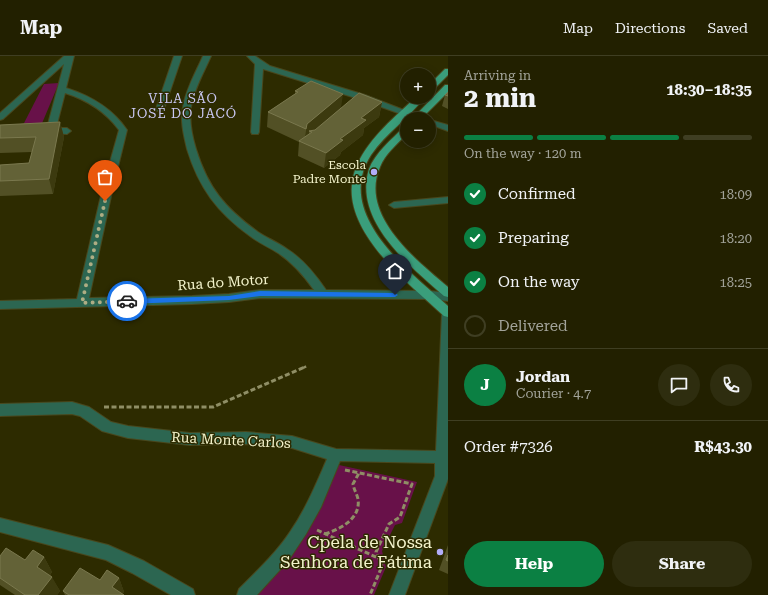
<!DOCTYPE html>
<html lang="en">
<head>
<meta charset="utf-8">
<style>
  :root { --surface:#222000; --page:#2e2d0f; --text:#f1f3f6; --muted:#a2a399; --line:#3f3e22; --accent:#0b8043 }
  body { margin:0; font-family:"Roboto Serif",serif; background:var(--page); color:var(--text); height:100vh; display:flex; flex-direction:column; font-size:15px; white-space:nowrap }
  * { box-sizing:border-box; margin:0 }
  p { font-size:13px; color:var(--muted) }
  .icon { flex:none; width:22px; height:22px; fill:none; stroke:currentColor; stroke-width:2; stroke-linecap:round; stroke-linejoin:round }
  .map { position:relative; flex:1; overflow:hidden }
  .panel { display:flex; flex-direction:column; background:var(--surface); width:320px }
  .panel>* { flex:none }
  .fabs { position:absolute; left:400px; top:12px; display:grid; gap:8px }
  .fabs a { display:grid; place-items:center; width:36px; height:36px; border-radius:50%; background:var(--surface); box-shadow:0 2px 10px #0003,0 0 0 1px var(--line); font-size:20px }
  .pin { position:absolute; display:grid; place-items:center; width:34px; height:34px; color:#fff; margin:-41px -17px; border-radius:50% 50% 50% 0; rotate:-45deg; box-shadow:0 0 4px #0007 }
  .pin .icon { rotate:45deg }
  .courier { position:absolute; display:grid; place-items:center; width:40px; height:40px; margin:-20px; border:3px solid #1a73e8; border-radius:50%; background:#fff; color:#222; box-shadow:0 1px 5px #0007 }
  .headline em { font-style:normal; font-weight:700 }
  .headline div { display:flex; flex-direction:column-reverse }
  .headline { display:flex; align-items:center; justify-content:space-between; height:68px; padding:0 16px }
  h1 { font-size:26px; font-weight:700; line-height:30px }
  .bar { display:grid; grid-template-columns:repeat(4,1fr); gap:6px 4px; align-content:center; height:48px; padding:0 16px }
  .bar i { height:5px; border-radius:3px; background:var(--line) }
  .bar .current { background:var(--accent) }
  .bar p { grid-column:span 4 }
  .line { display:flex; align-items:center; gap:10px; padding:0 16px; border-top:1px solid var(--line) }
  .line div { flex:1 }
  .round { display:grid; place-items:center; flex:none; width:42px; height:42px; border-radius:21px; background:var(--page) }
  ol { padding:0 16px; list-style:none }
  li { display:flex; align-items:center; gap:12px; height:44px }
  li p { margin-inline-start:auto }
  li .icon { padding:4px; border-radius:50%; background:var(--accent); color:#fff; stroke-width:4 }
  li:last-child { color:var(--muted) }
  li i { width:22px; height:22px; border:2px solid var(--line); border-radius:50% }
  .button { display:flex; gap:8px; margin-top:auto; padding:8px 16px }
  .button a { flex:1; height:46px; border-radius:24px; background:var(--accent); color:#fff; font-size:16px; font-weight:700; line-height:46px; text-align:center }
  .button a+a { background:var(--page); color:var(--text) }
  header { display:flex; align-items:center; gap:24px; box-sizing:border-box; height:56px; padding:0 20px; background:var(--surface); border-bottom:1px solid var(--line) }
  header strong { font-size:19px }
  nav { display:flex; gap:22px; margin-inline-start:auto; font-size:14px }
  main { display:flex; flex:1; min-height:0 }
  .map>svg:first-child { display:block }
  .green { fill:#681149 }
  .lines { fill:none; stroke-linecap:round; stroke-linejoin:round }
  .minor-casing { stroke:#49471c; stroke-width:2 }
  .major-casing { stroke:#49471c; stroke-width:2 }
  .path-far1 { stroke:#8f8e65; stroke-width:2.5; stroke-dasharray:3.5 2; stroke-linecap:butt }
  .path { stroke:#8f8e65; stroke-width:3; stroke-dasharray:5 2.5; stroke-linecap:butt }
  .minor { fill:#2c6651; fill-rule:evenodd }
  .major { fill:#3a9e7b; fill-rule:evenodd }
  .wall { fill:#525025 }
  .shaded-wall { fill:#3c3a0f }
  .building { fill:#636237; stroke:#7a784e }
  .route { fill:#1a73e8 }
  .done { stroke:#aead84; stroke-width:4; stroke-dasharray:0 7.2 }
  .poi-dot { fill:#b2adf9; stroke:#2d2b00; stroke-width:1.5 }
  .labels { text-anchor:middle; stroke-width:3; stroke-linejoin:round; paint-order:stroke }
  .far-poi-label { font-size:12px; fill:#f3f3cb; stroke:#2d2b00; text-anchor:end }
  .far-neighbourhood-label { font-size:13px; letter-spacing:1px; fill:#cac8f3; stroke:#2d2b00 }
  .street-label { font-size:14px; fill:#f3f3cb; stroke:#2d2b00 }
  .near-poi-label { font-size:17px; fill:#f3f3cb; stroke:#2d2b00; text-anchor:end }
</style>
</head>
<body>
<header>
<strong>Map</strong>
<nav><a>Map</a><a>Directions</a><a>Saved</a></nav>
</header>
<main>
<div class="map">
<svg width="448" height="539" viewBox="0 0 448 539">
  <rect width="100%" height="100%" fill="#2d2b00"/>
  <g class="green">
    <path d="M59,27L40,72L22,71L44,28Z"/>
    <path d="M339,409L417,426L402,467L395,469L382,495L386,511L374,539H255L303,483Z"/>
  </g>
  <g class="lines">
    <defs>
      <g id="minor">
        <path d="M64,0H74L66,32C91,40 112,52 127,74L113,131L89,242L192,240L229,238L260,234H314C304,220 293,207 278,197C269,191 259,187 250,180C217,156 199,132 187,93C184,80 180,65 183,51C186,33 196,16 203,0H211C204,16 194,33 191,51C189,65 192,80 196,93C208,132 225,152 258,176C267,182 277,186 287,193C303,203 315,218 326,234L430,235L448,237V245L430,243L260,242L229,246L192,248L0,253V245L77,243L103,131L119,74C105,55 87,44 65,37L56,72H67L71,75L67,78L44,77L43,75L44,73L47,72L64,8L3,63L0,64V57Z"/>
        <path d="M174,0H182L164,53L163,55H157L156,53Z"/>
        <path d="M247,0H255L270,10L365,39L427,63L448,69V75L429,68V63H415L359,43L263,13L259,76L258,78H252L251,76L255,8Z"/>
        <path d="M448,141V147L394,152L389,149L394,146Z"/>
        <path d="M448,253V423L405,539H389L435,420V407L340,405L321,451L306,478L288,505L257,539H237L239,533C257,515 276,497 290,476C306,453 316,428 327,403L292,392L246,388L190,389L128,382L102,375L80,360L72,358L0,360V348L72,346L89,351L111,366L128,370L190,377L246,376L292,380L336,393L436,395L442,257L444,254Z"/>
        <path d="M0,462L108,489L144,505L193,533L195,539H171L132,517L106,504L0,476Z"/>
      </g>
      <g id="major">
        <path d="M445,13H448V19L432,35H429V29Z"/>
        <path d="M445,29H448V36L421,63H412Z"/>
        <path d="M416,41H425C409,62 386,77 371,99C333,158 409,215 448,250V261L444,260C406,225 329,166 358,107C370,81 396,60 416,41Z"/>
        <path d="M407,70V78C397,88 385,98 380,111C359,159 416,204 448,231V241L444,240C410,210 353,165 369,113C375,97 392,83 404,71Z"/>
      </g>
    </defs>
    <use href="#minor" class="minor-casing"/>
    <use href="#major" class="major-casing"/>
    <path class="path-far1" d="M303,312L307,310"/>
    <g class="path">
      <path d="M104,351H213L305,311"/>
      <path d="M345,414L412,428L400,461L389,468L376,496L382,510L370,539"/>
      <path d="M317,474L378,502"/>
      <path d="M325,478C340,473 361,463 358,443C357,438 354,434 353,428L359,417"/>
    </g>
    <use href="#minor" class="minor"/>
    <use href="#major" class="major"/>
  </g>
  <g class="wall">
    <path d="M295,35L341,52L382,46L379,61L364,72L363,79L341,96L340,99L324,112L298,100L299,86L267,71L268,56L295,38Z"/>
    <path d="M448,36V53L442,50L445,39Z"/>
    <path d="M60,66L64,81L53,138L0,140V109L29,107L32,96L0,97V69Z"/>
    <path d="M448,489V518L439,514Z"/>
    <path d="M0,500L25,504L44,501L52,516L50,519L60,535L57,539H15L0,529Z"/>
    <path d="M119,522L124,536L122,538L124,539H65L63,535L100,524Z"/>
  </g>
  <g class="shaded-wall">
    <path d="M343,38L341,52L312,77V76L309,75V80L305,83L304,88L307,68Z"/>
    <path d="M382,46L379,61L364,72L363,79L341,96L340,99L324,112L326,97L361,62Z"/>
    <path d="M60,66L64,81L53,138L49,123Z"/>
    <path d="M44,501L52,516L45,525L37,511Z"/>
    <path d="M52,521L60,535L57,539H38Z"/>
    <path d="M119,522L124,536L122,539L112,531Z"/>
  </g>
  <g class="building">
    <path d="M311,25L343,38L307,68L306,73L268,56L298,36L295,35Z"/>
    <path d="M448,36V40L445,39Z"/>
    <path d="M359,37L382,46L361,62L366,64L340,83L343,84L326,97L299,85L312,76L309,75L315,74Z"/>
    <path d="M60,66L49,123L0,125V109L29,107L36,81L0,82V69Z"/>
    <path d="M6,492L25,504L33,494L44,501L37,511L52,521L38,539H25L0,522V500Z"/>
    <path d="M448,499V505L446,504Z"/>
    <path d="M80,512L100,524L107,514L119,522L112,531L124,539H69L63,535Z"/>
  </g>
  <path class="route" d="M260,235L395,237L398,239L395,241L260,240L229,244L127,248L124,245L127,243L229,240Z"/>
  <g class="lines">
    <path class="done" d="M105,145L82,247L127,245"/>
  </g>
  <g class="poi-dot">
    <circle cx="374" cy="116" r="4"/>
    <circle cx="440" cy="496" r="4"/>
  </g>
  <g class="labels">
    <g class="far-poi-label">
      <text x="366" y="113">Escola<tspan x="366" dy="14">Padre Monte</tspan></text>
    </g>
    <g class="far-neighbourhood-label">
      <text x="183" y="47">VILA SÃO<tspan x="183" dy="15">JOSÉ DO JACÓ</tspan></text>
    </g>
    <g class="street-label">
      <text transform="translate(223 226) rotate(-4)" y="5">Rua do Motor</text>
      <text transform="translate(231 384) rotate(3)" y="5">Rua Monte Carlos</text>
    </g>
    <g class="near-poi-label">
      <text x="432" y="492">Cpela de Nossa<tspan x="432" dy="20">Senhora de Fátima</tspan></text>
    </g>
  </g>
</svg>
<div class="fabs">
<a>+</a>
<a>−</a>
</div>
<div class="pin" style="left:105px;top:145px;background:#ea580c"><svg class="icon" aria-label="bag" viewBox="0 0 24 24"><path d="M5 8h14l-1 12H6zM9 8a3 3 0 0 1 6 0"/></svg></div>
<div class="pin" style="left:395px;top:239px;background:#1f2937"><svg class="icon" aria-label="home" viewBox="0 0 24 24"><path d="M3 11l9-7 9 7M6 9v11h12V9"/></svg></div>
<div class="courier" style="left:127px;top:245px"><svg class="icon" aria-label="car" viewBox="0 0 24 24"><path d="M5 17H2v-5l4-1 3-4h7l3 4 3 1v5h-3M9 17h6M6 11h13"/><circle cx="7" cy="17" r="2"/><circle cx="17" cy="17" r="2"/></svg></div>
</div>
<section class="panel">
<div class="headline"><div><h1>2 min</h1><p>Arriving in</p></div><em>18:30–18:35</em></div>
<div class="bar"><i class="current"></i><i class="current"></i><i class="current"></i><i></i><p>On the way · 120 m</p></div>
<ol>
<li><svg class="icon" aria-label="check" viewBox="0 0 24 24"><path d="M5 12l5 5 9-10"/></svg>Confirmed<p>18:09</p></li>
<li><svg class="icon" aria-label="check" viewBox="0 0 24 24"><path d="M5 12l5 5 9-10"/></svg>Preparing<p>18:20</p></li>
<li><svg class="icon" aria-label="check" viewBox="0 0 24 24"><path d="M5 12l5 5 9-10"/></svg>On the way<p>18:25</p></li>
<li><i></i>Delivered</li>
</ol>
<div class="line" style="height:72px"><b class="round" style="background:var(--accent);color:#fff">J</b><div><b>Jordan</b><p>Courier · 4.7</p></div><a class="round"><svg class="icon" aria-label="chat" viewBox="0 0 24 24"><path d="M4 5h16v11H9l-5 4z"/></svg></a><a class="round"><svg class="icon" aria-label="phone" viewBox="0 0 24 24"><path d="M5 4h4l2 5-3 2q2 4 5 5l2-3 5 2v4C11 20 4 13 5 4z"/></svg></a></div>
<div class="line" style="height:52px"><div>Order #7326</div><b>R$43.30</b></div>
<div class="button"><a>Help</a><a>Share</a></div>
</section>
</main>
</body>
</html>
